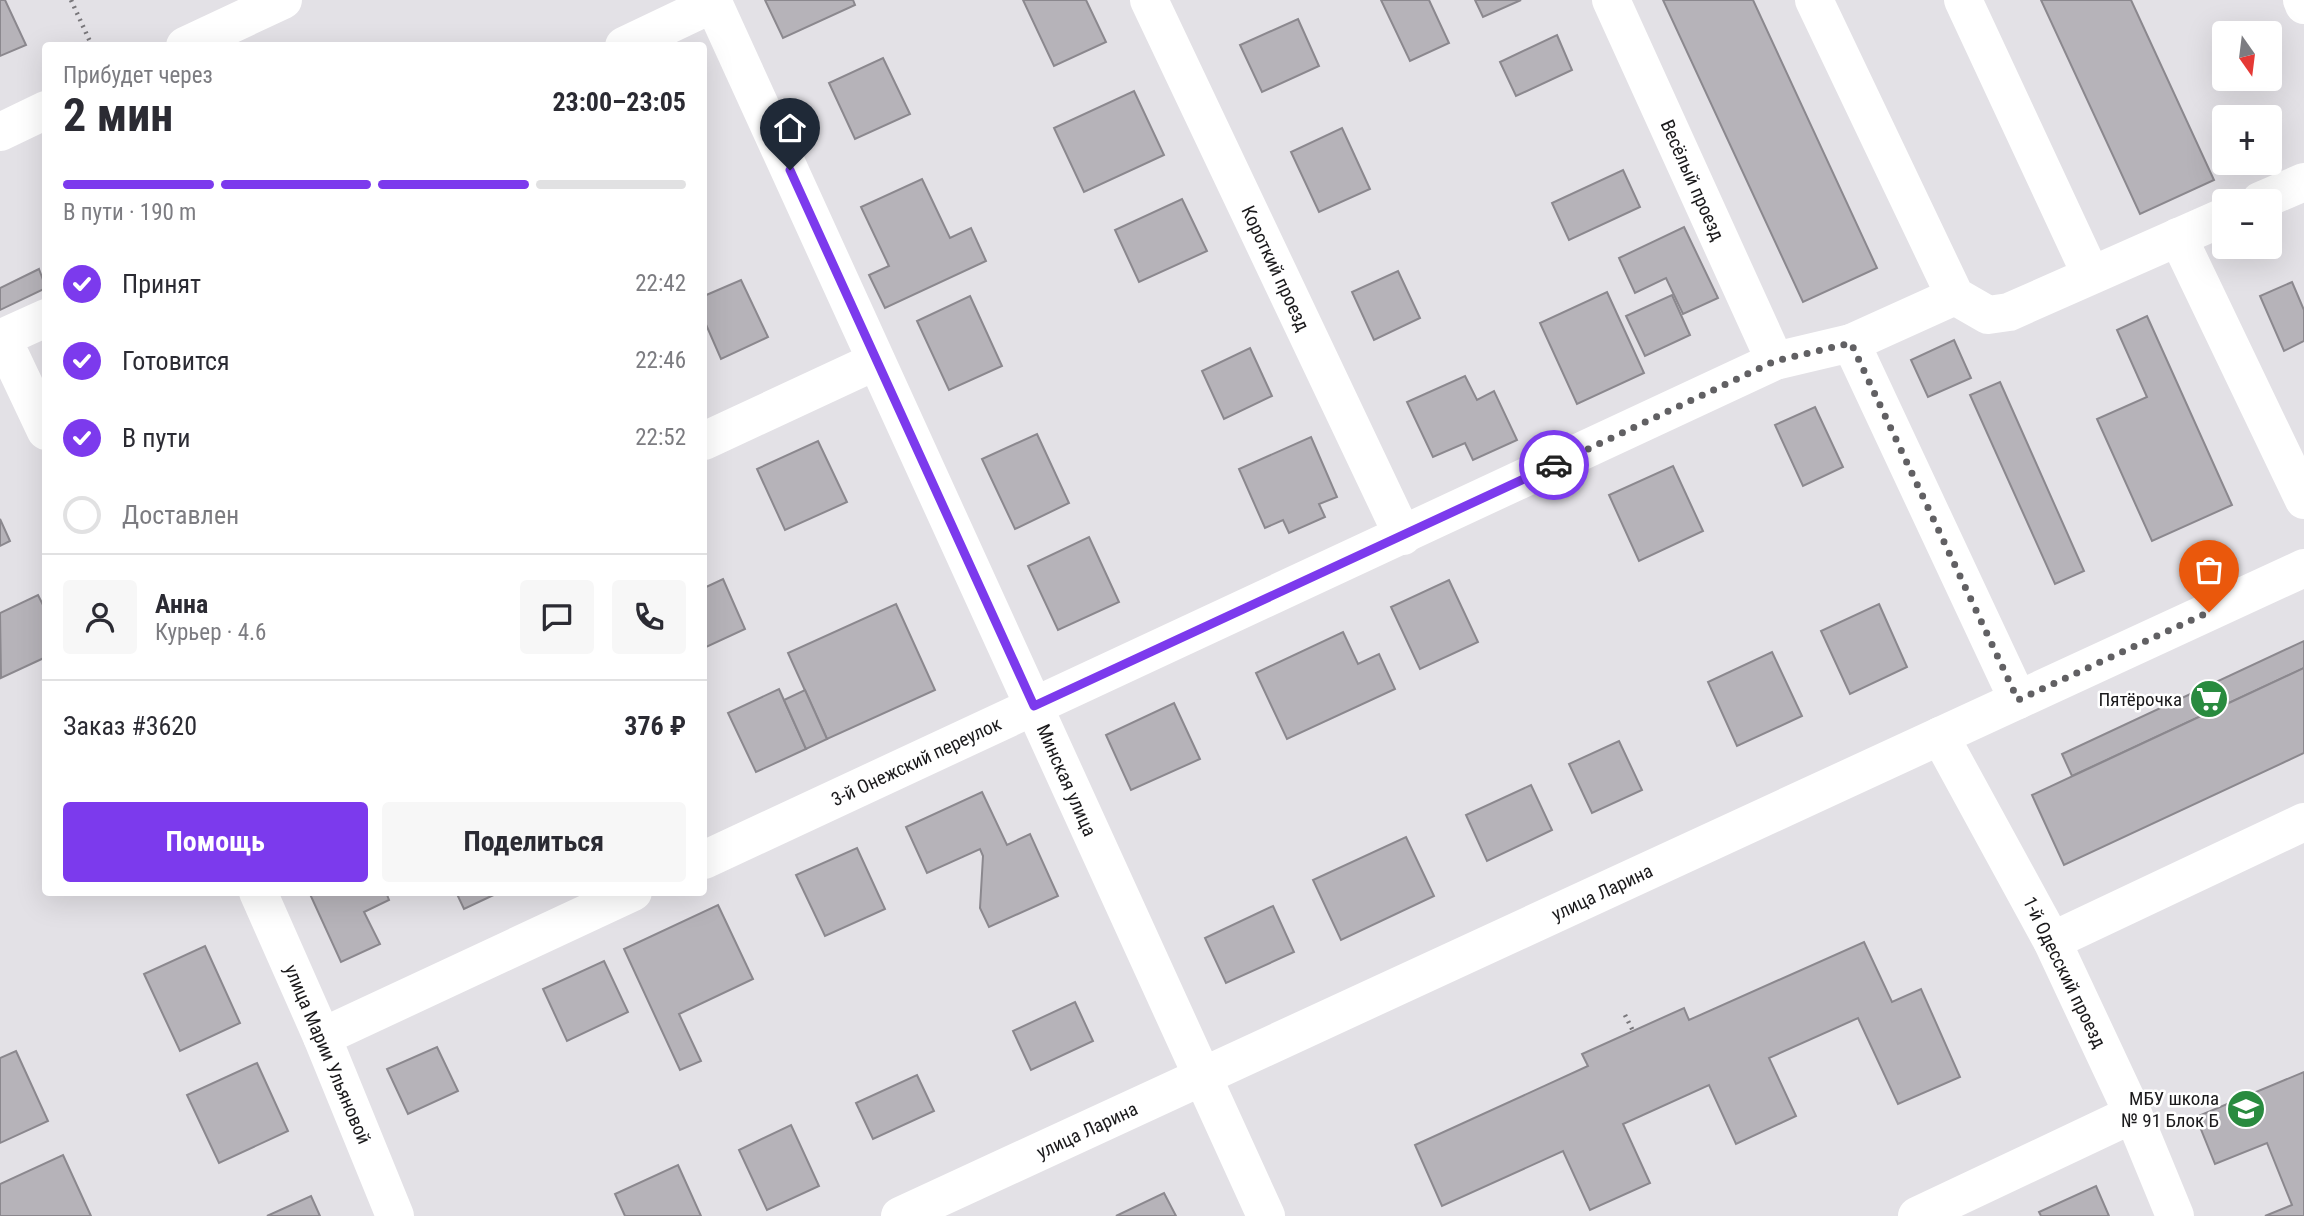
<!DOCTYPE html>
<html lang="ru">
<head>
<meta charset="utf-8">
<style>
  :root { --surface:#fff; --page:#f7f7f7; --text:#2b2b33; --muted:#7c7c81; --line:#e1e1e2; --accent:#7c3aed }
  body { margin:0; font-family:"Roboto Condensed",sans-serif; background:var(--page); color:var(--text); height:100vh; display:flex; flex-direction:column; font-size:26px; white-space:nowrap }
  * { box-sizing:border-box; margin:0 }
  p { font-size:23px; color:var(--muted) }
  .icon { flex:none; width:38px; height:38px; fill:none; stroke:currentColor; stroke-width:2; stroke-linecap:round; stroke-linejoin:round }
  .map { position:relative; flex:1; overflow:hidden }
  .panel { position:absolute; left:42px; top:42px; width:665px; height:854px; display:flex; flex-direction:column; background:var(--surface); border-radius:7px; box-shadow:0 7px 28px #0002 }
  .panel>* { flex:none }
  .needle { width:46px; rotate:166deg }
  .fabs { position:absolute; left:2212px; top:21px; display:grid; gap:14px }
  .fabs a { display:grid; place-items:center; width:70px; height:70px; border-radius:7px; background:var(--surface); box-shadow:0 7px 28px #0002; font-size:35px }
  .pin { position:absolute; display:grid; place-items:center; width:60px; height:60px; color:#fff; margin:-72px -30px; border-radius:50% 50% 50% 0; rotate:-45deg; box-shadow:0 0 7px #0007 }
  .pin .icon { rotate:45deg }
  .courier { position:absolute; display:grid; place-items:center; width:70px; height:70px; margin:-35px; border:5px solid #7c3aed; border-radius:50%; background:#fff; color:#222; box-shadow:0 2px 9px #0007 }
  .summary em { font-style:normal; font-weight:700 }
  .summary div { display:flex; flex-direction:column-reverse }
  .summary { display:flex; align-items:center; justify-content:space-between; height:119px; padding:0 21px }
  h1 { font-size:46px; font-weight:700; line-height:52px }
  .bar { display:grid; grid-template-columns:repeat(4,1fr); gap:10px 7px; align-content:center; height:84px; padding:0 21px }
  .bar i { height:9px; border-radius:5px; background:var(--line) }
  .bar .on { background:var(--accent) }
  .bar p { grid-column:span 4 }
  .line { display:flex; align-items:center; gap:18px; padding:0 21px; border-top:2px solid var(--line) }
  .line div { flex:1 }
  .round { display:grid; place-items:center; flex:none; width:74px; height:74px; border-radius:7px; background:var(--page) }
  ol { padding:0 21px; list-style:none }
  li { display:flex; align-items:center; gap:21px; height:77px }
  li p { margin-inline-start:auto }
  li .icon { padding:7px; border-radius:50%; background:var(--accent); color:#fff; stroke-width:4 }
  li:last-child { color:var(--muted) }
  li i { width:38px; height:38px; border:4px solid var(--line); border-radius:50% }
  .button { display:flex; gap:14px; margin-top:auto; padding:14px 21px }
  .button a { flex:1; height:80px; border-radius:7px; background:var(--accent); color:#fff; font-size:28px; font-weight:700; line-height:80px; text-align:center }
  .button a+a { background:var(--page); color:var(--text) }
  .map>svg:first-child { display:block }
  .building { fill:#b6b3b9; stroke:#8b888e; stroke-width:2 }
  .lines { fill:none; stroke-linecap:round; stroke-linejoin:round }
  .path { stroke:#79777b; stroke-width:4.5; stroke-dasharray:2 5; stroke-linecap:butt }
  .minor { stroke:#fff; stroke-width:38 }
  .major { stroke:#fff; stroke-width:38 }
  .done { stroke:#616063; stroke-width:7; stroke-dasharray:0 12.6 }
  .route { stroke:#7c3aed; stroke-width:9 }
  .labels { text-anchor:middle; stroke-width:5; stroke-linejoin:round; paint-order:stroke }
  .street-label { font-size:19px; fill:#1b1a1c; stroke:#fff }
  .poi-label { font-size:19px; fill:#1b1a1c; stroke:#fff; text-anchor:end }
</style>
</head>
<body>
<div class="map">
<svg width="2304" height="1216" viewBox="0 0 2304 1216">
  <rect width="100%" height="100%" fill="#e3e1e6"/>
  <g class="building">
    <path d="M0,0H5L26,45L0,56Z"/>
    <path d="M765,0H853L855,5L783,38Z"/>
    <path d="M1023,0H1086L1106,42L1054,66Z"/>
    <path d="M1381,0H1429L1449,43L1410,61Z"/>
    <path d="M1475,0H1521L1483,17Z"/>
    <path d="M1663,0H1753L1877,268L1803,302Z"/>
    <path d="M2041,0H2131L2214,180L2140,214Z"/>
    <path d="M1298,19L1319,66L1262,92L1240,45Z"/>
    <path d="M1557,35L1572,70L1516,96L1500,62Z"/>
    <path d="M883,58L910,114L855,139L829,83Z"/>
    <path d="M1134,91L1164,155L1084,192L1054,128Z"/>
    <path d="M1342,128L1370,189L1319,212L1291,152Z"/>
    <path d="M1623,170L1640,207L1569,240L1552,203Z"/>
    <path d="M922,179L950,238L971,228L986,261L885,308L869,275L889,266L861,207Z"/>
    <path d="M1182,199L1207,251L1139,282L1115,230Z"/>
    <path d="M1684,227L1718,298L1683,314L1666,278L1635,293L1619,258Z"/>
    <path d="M39,269L46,288L0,310V288Z"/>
    <path d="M1398,271L1420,318L1374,340L1352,292Z"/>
    <path d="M741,280L768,337L721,359L704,320V296Z"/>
    <path d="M2292,282L2304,310V341L2284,351L2260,296Z"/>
    <path d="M1607,292L1644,373L1577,404L1540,323Z"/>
    <path d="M1672,295L1690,335L1645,356L1626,316Z"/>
    <path d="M970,296L1002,366L949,390L917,321Z"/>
    <path d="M2147,316L2232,505L2152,541L2097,419L2147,397L2117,330Z"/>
    <path d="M1954,340L1971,378L1928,397L1911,360Z"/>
    <path d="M1250,348L1272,396L1224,419L1202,371Z"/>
    <path d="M1465,376L1477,400L1494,391L1517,440L1473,460L1465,443L1433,457L1407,402Z"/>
    <path d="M2000,382L2084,571L2055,584L1970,395Z"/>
    <path d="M1815,407L1843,467L1803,486L1775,425Z"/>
    <path d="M1037,434L1069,503L1015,529L982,459Z"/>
    <path d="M1311,437L1337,497L1319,504L1325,517L1289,533L1283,520L1265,528L1239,469Z"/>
    <path d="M818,441L847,502L785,530L757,469Z"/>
    <path d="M1673,466L1703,531L1639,561L1609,495Z"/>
    <path d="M0,519L10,541L0,546Z"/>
    <path d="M1089,537L1119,602L1058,630L1028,566Z"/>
    <path d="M723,579L745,629L704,648V588Z"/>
    <path d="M1449,580L1478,642L1420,669L1391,607Z"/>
    <path d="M38,595L46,611V657L1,678L0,613Z"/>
    <path d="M896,604L935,690L827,739L788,653Z"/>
    <path d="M1879,604L1907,667L1850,694L1821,631Z"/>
    <path d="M1343,632L1358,664L1379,654L1395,689L1287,739L1256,673Z"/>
    <path d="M2304,641V668L2072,776L2062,754Z"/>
    <path d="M1772,652L1802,716L1737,746L1708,682Z"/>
    <path d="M2304,668V753L2064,865L2032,795Z"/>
    <path d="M779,689L806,749L756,772L728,713Z"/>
    <path d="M805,690L827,739L806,749L784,700Z"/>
    <path d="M1174,703L1200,759L1131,790L1106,735Z"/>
    <path d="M1619,741L1642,790L1592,813L1569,764Z"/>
    <path d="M1531,785L1552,830L1487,861L1466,815Z"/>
    <path d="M982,792L1007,845L1030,834L1058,896L989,927L980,908L983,856L980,849L927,873L906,827Z"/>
    <path d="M1406,837L1434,896L1341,940L1313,880Z"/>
    <path d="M857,848L885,909L825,936L796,875Z"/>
    <path d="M309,892H386L389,900L364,912L380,944L341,962Z"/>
    <path d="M456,892H500L464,909Z"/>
    <path d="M718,905L753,979L679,1014L701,1061L680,1070L624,949Z"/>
    <path d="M1273,906L1294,952L1226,983L1205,938Z"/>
    <path d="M1864,942L1892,1002L1921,989L1960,1077L1898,1104L1858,1018L1769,1058L1796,1116L1736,1144L1709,1085L1623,1124L1650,1183L1590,1210L1563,1151L1442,1206L1415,1145L1588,1066L1582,1054L1684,1008L1689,1020Z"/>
    <path d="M205,946L240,1023L180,1051L144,974Z"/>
    <path d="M604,961L628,1012L567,1041L543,989Z"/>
    <path d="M1075,1002L1093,1041L1031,1070L1013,1031Z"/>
    <path d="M437,1047L458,1091L408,1114L387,1069Z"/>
    <path d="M16,1051L48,1121L0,1143V1058Z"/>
    <path d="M257,1063L288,1131L219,1163L187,1095Z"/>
    <path d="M2304,1072V1216H2265L2292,1205L2267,1143L2215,1164L2196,1117Z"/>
    <path d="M917,1075L934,1111L873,1139L856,1103Z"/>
    <path d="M791,1125L819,1186L767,1210L739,1150Z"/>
    <path d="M63,1155L91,1216H0V1184Z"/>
    <path d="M678,1165L701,1216H625L615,1194Z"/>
    <path d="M2096,1186L2109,1216H2041L2039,1212Z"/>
    <path d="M1164,1193L1176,1216H1116Z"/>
    <path d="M311,1196L320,1216H267Z"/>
  </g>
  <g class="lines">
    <g class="path">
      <path d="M71,0L92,46"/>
      <path d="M1625,1015L1633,1031"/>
    </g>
    <g class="minor">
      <path d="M712,0L1266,1216"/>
      <path d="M1149,0L1403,536"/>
      <path d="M1611,0L1775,361"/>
      <path d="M1814,0L1955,296L1988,315L2009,312L2224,217"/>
      <path d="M1963,0L2091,275"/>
      <path d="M185,46L283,0"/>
      <path d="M624,46L714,3"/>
      <path d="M0,132L46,110"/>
      <path d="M2260,201L2304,182"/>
      <path d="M2178,237L2304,500"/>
      <path d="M46,318L2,338L46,431"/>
      <path d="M1851,343L1955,296"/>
      <path d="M704,441L876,361"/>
      <path d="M1940,736L2052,941L2133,1114L2175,1216"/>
      <path d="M704,860L1775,361L1851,343L2018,700"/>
      <path d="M258,892L322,1037L395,1216"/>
      <path d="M2052,941L2304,822"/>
      <path d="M322,1037L633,892"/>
      <path d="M900,1216L2304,568"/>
      <path d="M1917,1216L2133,1114"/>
    </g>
    <path class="major" d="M2302,0L2304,5"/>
  </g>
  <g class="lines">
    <path class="done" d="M1554,465L1775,361L1851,343L2018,700L2209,612"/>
    <path class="route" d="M790,170L1034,706L1554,465"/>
  </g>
  <defs>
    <symbol id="supermarket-disc" viewBox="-11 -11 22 22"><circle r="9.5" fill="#298b3f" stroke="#fff"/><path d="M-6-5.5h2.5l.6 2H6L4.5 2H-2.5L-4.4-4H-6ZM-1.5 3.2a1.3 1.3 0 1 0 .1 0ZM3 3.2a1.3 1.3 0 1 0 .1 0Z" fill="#fff"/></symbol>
    <symbol id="school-disc" viewBox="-11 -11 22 22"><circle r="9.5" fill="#298b3f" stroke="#fff"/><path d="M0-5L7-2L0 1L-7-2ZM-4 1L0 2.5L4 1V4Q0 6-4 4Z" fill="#fff"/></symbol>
  </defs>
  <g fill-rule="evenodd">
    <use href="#supermarket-disc" x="2187" y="677" width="44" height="44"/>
    <use href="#school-disc" x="2224" y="1087" width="44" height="44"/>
  </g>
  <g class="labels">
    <g class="street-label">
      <text transform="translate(1693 180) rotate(66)" y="7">Весёлый проезд</text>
      <text transform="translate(1276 268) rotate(65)" y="7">Короткий проезд</text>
      <text transform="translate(916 761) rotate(-25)" y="7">3-й Онежский переулок</text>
      <text transform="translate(1067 780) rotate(66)" y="7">Минская улица</text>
      <text transform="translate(1602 892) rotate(-25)" y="7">улица Ларина</text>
      <text transform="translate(2065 972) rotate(64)" y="7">1-й Одесский проезд</text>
      <text transform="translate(328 1054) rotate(67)" y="7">улица Марии Ульяновой</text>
      <text transform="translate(1087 1130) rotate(-25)" y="7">улица Ларина</text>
    </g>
    <g class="poi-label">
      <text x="2182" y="706">Пятёрочка</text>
      <text x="2219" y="1105">МБУ школа<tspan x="2219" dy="22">№ 91 Блок Б</tspan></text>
    </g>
  </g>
</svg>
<div class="fabs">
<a><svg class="needle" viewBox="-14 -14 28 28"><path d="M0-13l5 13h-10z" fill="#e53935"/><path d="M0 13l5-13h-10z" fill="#7c7c81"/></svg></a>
<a>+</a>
<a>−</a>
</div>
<div class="pin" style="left:2209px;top:612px;background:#ea580c"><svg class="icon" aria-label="bag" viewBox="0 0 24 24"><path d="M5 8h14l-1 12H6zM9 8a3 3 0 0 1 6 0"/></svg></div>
<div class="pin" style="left:790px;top:170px;background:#1f2937"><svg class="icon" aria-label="home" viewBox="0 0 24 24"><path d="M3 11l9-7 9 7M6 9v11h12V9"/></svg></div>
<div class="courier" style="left:1554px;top:465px"><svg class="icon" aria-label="car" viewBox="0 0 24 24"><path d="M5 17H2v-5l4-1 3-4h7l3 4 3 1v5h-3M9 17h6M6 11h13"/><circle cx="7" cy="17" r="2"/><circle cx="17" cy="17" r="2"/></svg></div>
<section class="panel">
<div class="summary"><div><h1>2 мин</h1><p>Прибудет через</p></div><em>23:00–23:05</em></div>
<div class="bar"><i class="on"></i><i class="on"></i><i class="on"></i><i></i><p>В пути · 190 m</p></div>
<ol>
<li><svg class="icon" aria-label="check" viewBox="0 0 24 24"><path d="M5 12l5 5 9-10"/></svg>Принят<p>22:42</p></li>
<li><svg class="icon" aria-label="check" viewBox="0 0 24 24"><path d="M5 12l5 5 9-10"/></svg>Готовится<p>22:46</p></li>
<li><svg class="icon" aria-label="check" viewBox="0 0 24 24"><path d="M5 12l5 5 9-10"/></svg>В пути<p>22:52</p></li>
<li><i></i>Доставлен</li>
</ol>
<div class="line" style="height:126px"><a class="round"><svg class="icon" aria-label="person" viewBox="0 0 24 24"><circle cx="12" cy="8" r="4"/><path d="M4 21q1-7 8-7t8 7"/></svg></a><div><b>Анна</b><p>Курьер · 4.6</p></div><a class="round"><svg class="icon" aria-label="chat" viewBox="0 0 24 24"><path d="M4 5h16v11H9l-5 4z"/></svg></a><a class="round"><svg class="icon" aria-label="phone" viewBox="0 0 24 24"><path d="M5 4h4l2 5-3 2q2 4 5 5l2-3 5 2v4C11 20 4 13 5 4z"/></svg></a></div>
<div class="line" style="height:91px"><div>Заказ #3620</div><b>376 ₽</b></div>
<div class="button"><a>Помощь</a><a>Поделиться</a></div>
</section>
</div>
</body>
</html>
